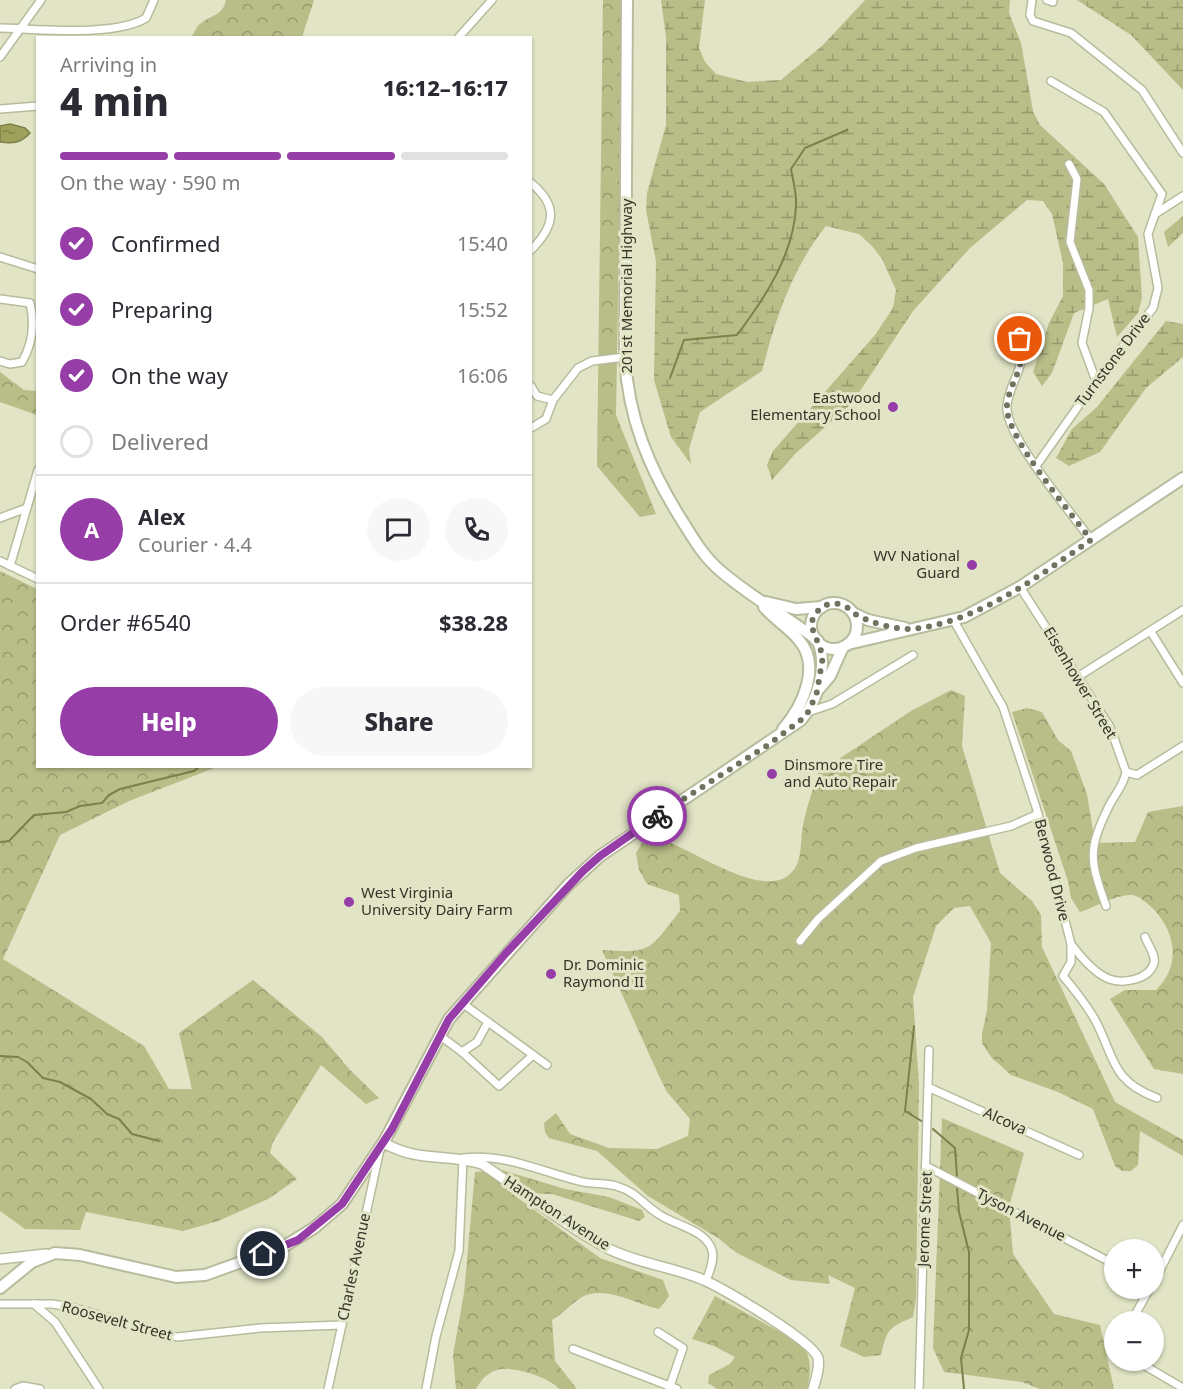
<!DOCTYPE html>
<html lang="en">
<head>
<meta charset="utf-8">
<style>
  :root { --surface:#fff; --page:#f7f7f7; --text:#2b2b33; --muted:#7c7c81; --line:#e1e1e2; --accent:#973da8 }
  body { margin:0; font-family:"Noto Sans",sans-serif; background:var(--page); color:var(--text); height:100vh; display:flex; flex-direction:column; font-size:22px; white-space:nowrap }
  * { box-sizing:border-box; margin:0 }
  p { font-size:20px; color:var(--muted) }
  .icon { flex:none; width:33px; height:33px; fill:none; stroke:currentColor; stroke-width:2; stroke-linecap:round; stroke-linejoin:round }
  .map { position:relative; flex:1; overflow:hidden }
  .details { position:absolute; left:36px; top:36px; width:496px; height:732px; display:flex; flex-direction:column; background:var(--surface); border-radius:0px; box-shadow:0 2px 4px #0004 }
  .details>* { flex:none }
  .controls { position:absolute; left:1104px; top:1239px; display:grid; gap:12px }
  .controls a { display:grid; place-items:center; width:60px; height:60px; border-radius:50%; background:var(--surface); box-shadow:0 2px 4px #0004; font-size:30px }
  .pin { position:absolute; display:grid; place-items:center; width:51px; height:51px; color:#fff; margin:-26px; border:3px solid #fff; border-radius:50%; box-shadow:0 2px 6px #0007 }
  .courier { position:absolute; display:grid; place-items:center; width:60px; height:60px; margin:-30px; border:4px solid #973da8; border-radius:50%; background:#fff; color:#222; box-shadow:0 2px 8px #0007 }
  .headline em { font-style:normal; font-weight:800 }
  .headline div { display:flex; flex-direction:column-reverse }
  .headline { display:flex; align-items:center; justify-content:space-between; height:102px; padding:0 24px }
  h1 { font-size:39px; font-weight:800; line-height:45px }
  .bar { display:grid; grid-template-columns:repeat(4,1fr); gap:9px 6px; align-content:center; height:72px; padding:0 24px }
  .bar i { height:8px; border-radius:4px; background:var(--line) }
  .bar .selected { background:var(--accent) }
  .bar p { grid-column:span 4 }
  .line { display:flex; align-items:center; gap:15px; padding:0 24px; border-top:2px solid var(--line) }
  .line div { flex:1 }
  .round { display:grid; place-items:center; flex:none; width:63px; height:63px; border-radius:32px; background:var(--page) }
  ol { padding:0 24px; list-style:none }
  li { display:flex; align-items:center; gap:18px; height:66px }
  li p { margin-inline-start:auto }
  li .icon { padding:6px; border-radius:50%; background:var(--accent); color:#fff; stroke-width:4 }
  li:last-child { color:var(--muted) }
  li i { width:33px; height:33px; border:3px solid var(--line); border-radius:50% }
  .cta { display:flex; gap:12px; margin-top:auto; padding:12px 24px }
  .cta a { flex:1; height:69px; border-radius:36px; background:var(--accent); color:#fff; font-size:24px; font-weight:800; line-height:69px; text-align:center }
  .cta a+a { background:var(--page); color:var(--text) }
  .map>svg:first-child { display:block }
  .forest { fill:url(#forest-crowns) }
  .wetland { fill:url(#wetland-marsh) }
  .water { fill:url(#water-ripples); stroke:#7e804a; stroke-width:1.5 }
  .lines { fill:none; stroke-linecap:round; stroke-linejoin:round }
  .stream { stroke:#7e804a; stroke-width:2 }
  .street-casing { stroke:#b9bb9d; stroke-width:10 }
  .secondary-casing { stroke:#b9bb9d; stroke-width:12 }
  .primary-casing { stroke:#b9bb9d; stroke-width:14 }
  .street { stroke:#fff; stroke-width:7 }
  .secondary { stroke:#fff; stroke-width:9 }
  .primary { stroke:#fff; stroke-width:10 }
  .done { stroke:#71725f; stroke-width:6; stroke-dasharray:0 10.8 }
  .route { stroke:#973da8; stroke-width:8 }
  .poi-dot { fill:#973da8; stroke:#e1e4c5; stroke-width:2 }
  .labels { text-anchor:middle; stroke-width:6; stroke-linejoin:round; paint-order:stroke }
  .street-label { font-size:15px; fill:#343428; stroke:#e1e4c5 }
  .poi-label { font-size:15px; fill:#343428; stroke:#e1e4c5; text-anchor:start }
</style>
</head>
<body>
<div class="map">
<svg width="1183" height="1389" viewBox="0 0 1183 1389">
  <defs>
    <pattern id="forest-crowns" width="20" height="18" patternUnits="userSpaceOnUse" patternTransform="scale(1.5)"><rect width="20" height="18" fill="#b9bd87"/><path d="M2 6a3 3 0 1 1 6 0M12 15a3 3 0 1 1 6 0" fill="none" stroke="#979a6e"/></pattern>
    <pattern id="wetland-marsh" width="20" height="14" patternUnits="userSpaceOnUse" patternTransform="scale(1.5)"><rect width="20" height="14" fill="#b9bd87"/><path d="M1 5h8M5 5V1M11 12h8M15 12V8" fill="none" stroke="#979a6e"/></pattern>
    <pattern id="water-ripples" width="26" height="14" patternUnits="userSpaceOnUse" patternTransform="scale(1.5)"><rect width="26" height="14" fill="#9ea159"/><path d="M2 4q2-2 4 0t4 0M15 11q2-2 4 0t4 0" fill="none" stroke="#82844a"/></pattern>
  </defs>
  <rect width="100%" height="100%" fill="#e1e4c5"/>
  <g class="forest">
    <path d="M226,0H314L302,37H191C194,34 196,27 200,24C210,15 223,16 226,0Z"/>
    <path d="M603,0H623L616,415L656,514L640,517L597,466Z"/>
    <path d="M0,372L24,390L37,391V415L0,402Z"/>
    <path d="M0,571L37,589L38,766L217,767L129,801L60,835L3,959L144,1046L169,1089H192L179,1033L253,980L322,1037L350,1070L379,1098L366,1104L321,1065L273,1142L270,1153L297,1179L268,1199L218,1221L183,1231L86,1212L80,1230L25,1229L0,1211Z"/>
    <path d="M951,690L965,696L962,746L1000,873L1032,901L1041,915L1042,947L1115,1102L1183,1140V1156L1140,1131L1138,1165L1131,1171H1122L1115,1166L1093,1109L1058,1092L1011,1075L991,1057L982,1043V1034L987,1010L991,943L970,906L954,908L936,926L913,997L919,1084L916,1298L913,1317C888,1328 887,1329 881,1355L864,1357L840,1346L855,1288L828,1275L830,1284L791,1280L737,1253L718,1238L648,1196L597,1151L549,1138L545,1132L544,1123L556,1113L570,1134L609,1148L657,1149L688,1136L690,1119L667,1092L659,1076L602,950C654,954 649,949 680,911L679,895L647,884L639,870L636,853L644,840C650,840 656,838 662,840C692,848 766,904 793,871C803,859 800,840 803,826C806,808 813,790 818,773L911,711Z"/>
    <path d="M1027,708L1042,712L1058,740L1071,751L1087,794L1095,843L1135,842L1148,812L1183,806V1074L1154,1069L1110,999L1125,990H1156C1183,964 1175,928 1149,905C1143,900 1137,894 1129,895C1113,896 1095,907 1080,912L1071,898L1068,881L1012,712Z"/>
    <path d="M942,1118L1024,1153L1009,1207L1013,1254L1054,1314L1100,1325L1114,1389H1040L1022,1382L944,1372L933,1348Z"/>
    <path d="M502,1170L565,1189L609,1197L642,1210L645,1217L639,1221L552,1194L511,1193L600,1258L663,1280L669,1296L659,1309C634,1304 607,1285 582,1297C574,1301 563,1314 552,1320L555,1361L577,1389H559C550,1377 511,1365 497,1370C487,1373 481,1380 476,1389H456L453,1355L464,1293L475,1172Z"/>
    <path d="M715,1296L802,1344C812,1358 811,1373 807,1389H717L708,1383L709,1375L730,1364L735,1357L714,1346L692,1339Z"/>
  </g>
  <g class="wetland">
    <path d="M661,0H705L699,48L705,62L716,74L747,82L781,80L823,45L865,0H1010L1009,13L1021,43L1033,111L1040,125L1104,184L1138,237L1142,298L1138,313L1117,337L1108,299L1074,313L1052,373L1042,386L1033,372L1049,323L1063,296V263L1052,214L1043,201L1027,200L970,248L913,311L852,403L796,453L772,480L767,465L773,451L875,335L893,308L896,290L882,259L872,246L859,234L826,226C792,268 775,320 762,371L700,412L689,449L691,464L671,437L654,380L656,261L646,210L647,193L666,125V37Z"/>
    <path d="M1077,0H1183V90L1131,35Z"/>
    <path d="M1183,216V233L1168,247L1164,232Z"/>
    <path d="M1166,321L1183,324V357L1146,388L1100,452L1069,466L1056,458L1072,429L1097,407Z"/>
  </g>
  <path class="water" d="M10,124L25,128L30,133C21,143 13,144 0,142V126Z"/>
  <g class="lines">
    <g class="stream">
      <path d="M670,378L684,340L737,335C765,298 794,254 796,206C797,194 793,181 791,169L805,148L847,130"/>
      <path d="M0,842L9,841L34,815L66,812L80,806L102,803L109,795L120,789L194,771L200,766"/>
      <path d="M914,1026L905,1111L923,1122"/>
      <path d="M0,1056L18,1057L27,1062L43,1078L60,1082L91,1099L107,1114L119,1119L132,1134L159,1141"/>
      <path d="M933,1129L955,1148L957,1176"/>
      <path d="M957,1188L959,1212L969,1252V1330L961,1358L964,1389"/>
    </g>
    <defs>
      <g id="street">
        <path d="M1032,0L1030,15L1033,21L1071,33L1142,90L1183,153"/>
        <path d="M1047,0L1053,2"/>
        <path d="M0,28C38,29 115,37 146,18L154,0"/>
        <path d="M458,38L492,0"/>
        <path d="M0,57L41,0"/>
        <path d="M0,109L38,106"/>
        <path d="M1069,164L1077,179L1070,242L1089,290V308L1082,343L1096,381"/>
        <path d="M531,183C559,206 555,226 531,250"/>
        <path d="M1155,214L1183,196"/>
        <path d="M0,257L38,269"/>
        <path d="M0,299L30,303C35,324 33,343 22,362L10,364L0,361"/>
        <path d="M1020,339C1026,372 1011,377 1007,405C1003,434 1072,513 1091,540"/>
        <path d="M531,386L537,396L553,400L578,368L592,361L625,357"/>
        <path d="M531,428L546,419L553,400"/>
        <path d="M1036,466L1096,381L1153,308L1158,288L1148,234L1162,194L1104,112L1051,81"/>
        <path d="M0,518L24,509"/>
        <path d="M0,561L38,579"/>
        <path d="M10,566L38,470"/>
        <path d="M1020,587L1110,727L1126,772L1137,775L1183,746"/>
        <path d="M954,621L1003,707L1036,807L1071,944V962L1063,976C1074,989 1085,1003 1094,1018C1115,1056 1110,1081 1157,1098"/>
        <path d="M1151,632L1183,683"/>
        <path d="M1079,676L1183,610"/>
        <path d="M808,712L832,704L913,655"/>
        <path d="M1106,906C1090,860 1087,851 1109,806C1115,794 1124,785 1126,772"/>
        <path d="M800,941L818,919L881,861L916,848L1011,826L1038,814"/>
        <path d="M1071,944C1080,956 1094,973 1109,979C1123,984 1149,980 1154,963C1156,955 1148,945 1145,937"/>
        <path d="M462,1003L547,1065"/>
        <path d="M439,1035L462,1052L499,1086L533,1055"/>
        <path d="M462,1052L477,1042L488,1022"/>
        <path d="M930,1088L1079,1155"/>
        <path d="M926,1166L1114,1264"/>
        <path d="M1154,1282L1183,1225"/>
        <path d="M0,1304H52L71,1307L177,1337L260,1328L342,1325"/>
        <path d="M34,1304L55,1322L99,1389"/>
        <path d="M1131,1322L1150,1288"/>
        <path d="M658,1332L683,1348L669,1389"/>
        <path d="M573,1349L677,1389"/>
        <path d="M1135,1360L1183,1388"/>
        <path d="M15,1389L23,1386L40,1389"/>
        <path d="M328,1389L379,1154"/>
        <path d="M426,1389L436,1336L459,1251L463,1158C504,1153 540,1171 579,1181C592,1185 606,1182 619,1187C636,1192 645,1206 660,1215C675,1225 706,1230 712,1250C715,1260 709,1272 706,1281"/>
        <path d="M919,1389L929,1050"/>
      </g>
      <g id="secondary">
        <path d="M384,1143C420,1163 445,1153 482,1164C521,1190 567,1227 607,1248C638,1264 675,1267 706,1281C725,1290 813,1341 818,1358C820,1368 816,1379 813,1389"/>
        <path d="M0,1259L46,1254"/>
      </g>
      <g id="primary">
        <path d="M627,0L625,357C628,418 649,468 681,519C692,536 701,553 716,567C747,595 783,614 816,639"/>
        <path d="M766,602L796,609L822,607"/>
        <circle cx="834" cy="626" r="23"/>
        <path d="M764,607C774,619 788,627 798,639C822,665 803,706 783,729"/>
        <path d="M853,613L868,620L905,628"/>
        <path d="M848,644L964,617L1020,587L1183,478"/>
        <path d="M819,689L830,676L843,647"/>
        <path d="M0,1288L32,1262L55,1253L80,1255L176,1277L205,1275L283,1247L314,1228L342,1204L385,1140L449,1019L568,885L600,856L801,720C818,700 828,667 818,641"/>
      </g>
    </defs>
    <use href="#street" class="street-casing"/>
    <use href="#secondary" class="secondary-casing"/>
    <use href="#primary" class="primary-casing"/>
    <use href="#street" class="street"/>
    <use href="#secondary" class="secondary"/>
    <use href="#primary" class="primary"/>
  </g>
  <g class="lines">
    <path class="done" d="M657,816L768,745L801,720L809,711L817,692L823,656L811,625C814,610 828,598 844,606C850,608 853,614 859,616C872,623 897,630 912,629C979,622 1037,577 1091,540C1072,514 1003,434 1007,405C1011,377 1026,372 1020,339"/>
    <path class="route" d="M263,1254L298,1240L342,1204L392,1129L449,1019L506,953L583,871L600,856L657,816"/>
  </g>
  <g class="poi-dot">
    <circle cx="893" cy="407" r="6"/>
    <circle cx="972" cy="565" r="6"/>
    <circle cx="772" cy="774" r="6"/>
    <circle cx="349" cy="902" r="6"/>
    <circle cx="551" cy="974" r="6"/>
  </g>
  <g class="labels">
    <g class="street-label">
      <text transform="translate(627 286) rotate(-90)" y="5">201st Memorial Highway</text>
      <text transform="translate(1113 360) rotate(-53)" y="5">Turnstone Drive</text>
      <text transform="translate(1080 683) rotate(59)" y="5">Eisenhower Street</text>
      <text transform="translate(1052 870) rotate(76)" y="5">Berwood Drive</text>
      <text transform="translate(1005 1121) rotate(24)" y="5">Alcova</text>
      <text transform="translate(557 1213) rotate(33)" y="5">Hampton Avenue</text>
      <text transform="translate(1021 1215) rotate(27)" y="5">Tyson Avenue</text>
      <text transform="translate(925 1219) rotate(-88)" y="5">Jerome Street</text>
      <text transform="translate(354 1267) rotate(-78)" y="5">Charles Avenue</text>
      <text transform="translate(117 1321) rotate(15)" y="5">Roosevelt Street</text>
    </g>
    <g class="poi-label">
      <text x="881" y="403" text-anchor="end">Eastwood<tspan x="881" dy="17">Elementary School</tspan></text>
      <text x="960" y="561" text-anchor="end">WV National<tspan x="960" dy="17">Guard</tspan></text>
      <text x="784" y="770">Dinsmore Tire<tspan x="784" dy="17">and Auto Repair</tspan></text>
      <text x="361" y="898">West Virginia<tspan x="361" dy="17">University Dairy Farm</tspan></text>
      <text x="563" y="970">Dr. Dominic<tspan x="563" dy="17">Raymond II</tspan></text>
    </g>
  </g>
</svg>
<div class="controls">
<a>+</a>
<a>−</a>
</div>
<div class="pin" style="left:1020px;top:339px;background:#ea580c"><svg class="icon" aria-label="bag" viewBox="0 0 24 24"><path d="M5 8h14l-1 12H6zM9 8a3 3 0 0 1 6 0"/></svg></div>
<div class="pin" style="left:263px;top:1254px;background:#1f2937"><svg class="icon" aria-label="home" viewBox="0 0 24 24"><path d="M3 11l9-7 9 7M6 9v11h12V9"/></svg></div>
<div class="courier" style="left:657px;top:816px"><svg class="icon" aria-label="bike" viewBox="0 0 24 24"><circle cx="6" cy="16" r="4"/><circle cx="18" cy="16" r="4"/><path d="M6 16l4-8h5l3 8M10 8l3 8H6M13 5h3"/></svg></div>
<section class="details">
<div class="headline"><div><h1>4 min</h1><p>Arriving in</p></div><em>16:12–16:17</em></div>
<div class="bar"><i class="selected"></i><i class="selected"></i><i class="selected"></i><i></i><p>On the way · 590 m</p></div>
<ol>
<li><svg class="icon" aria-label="check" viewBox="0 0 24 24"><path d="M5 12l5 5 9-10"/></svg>Confirmed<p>15:40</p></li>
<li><svg class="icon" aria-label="check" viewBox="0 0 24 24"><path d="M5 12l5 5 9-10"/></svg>Preparing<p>15:52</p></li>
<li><svg class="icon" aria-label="check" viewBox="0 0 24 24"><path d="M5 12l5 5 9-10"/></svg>On the way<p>16:06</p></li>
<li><i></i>Delivered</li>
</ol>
<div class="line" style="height:108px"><b class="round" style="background:var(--accent);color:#fff">A</b><div><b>Alex</b><p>Courier · 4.4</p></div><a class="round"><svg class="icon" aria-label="chat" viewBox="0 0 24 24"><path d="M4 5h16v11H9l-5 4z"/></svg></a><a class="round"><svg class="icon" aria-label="phone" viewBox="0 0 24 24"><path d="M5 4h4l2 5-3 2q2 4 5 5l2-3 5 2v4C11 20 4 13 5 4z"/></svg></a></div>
<div class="line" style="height:78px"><div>Order #6540</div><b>$38.28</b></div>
<div class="cta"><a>Help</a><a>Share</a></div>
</section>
</div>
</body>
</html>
